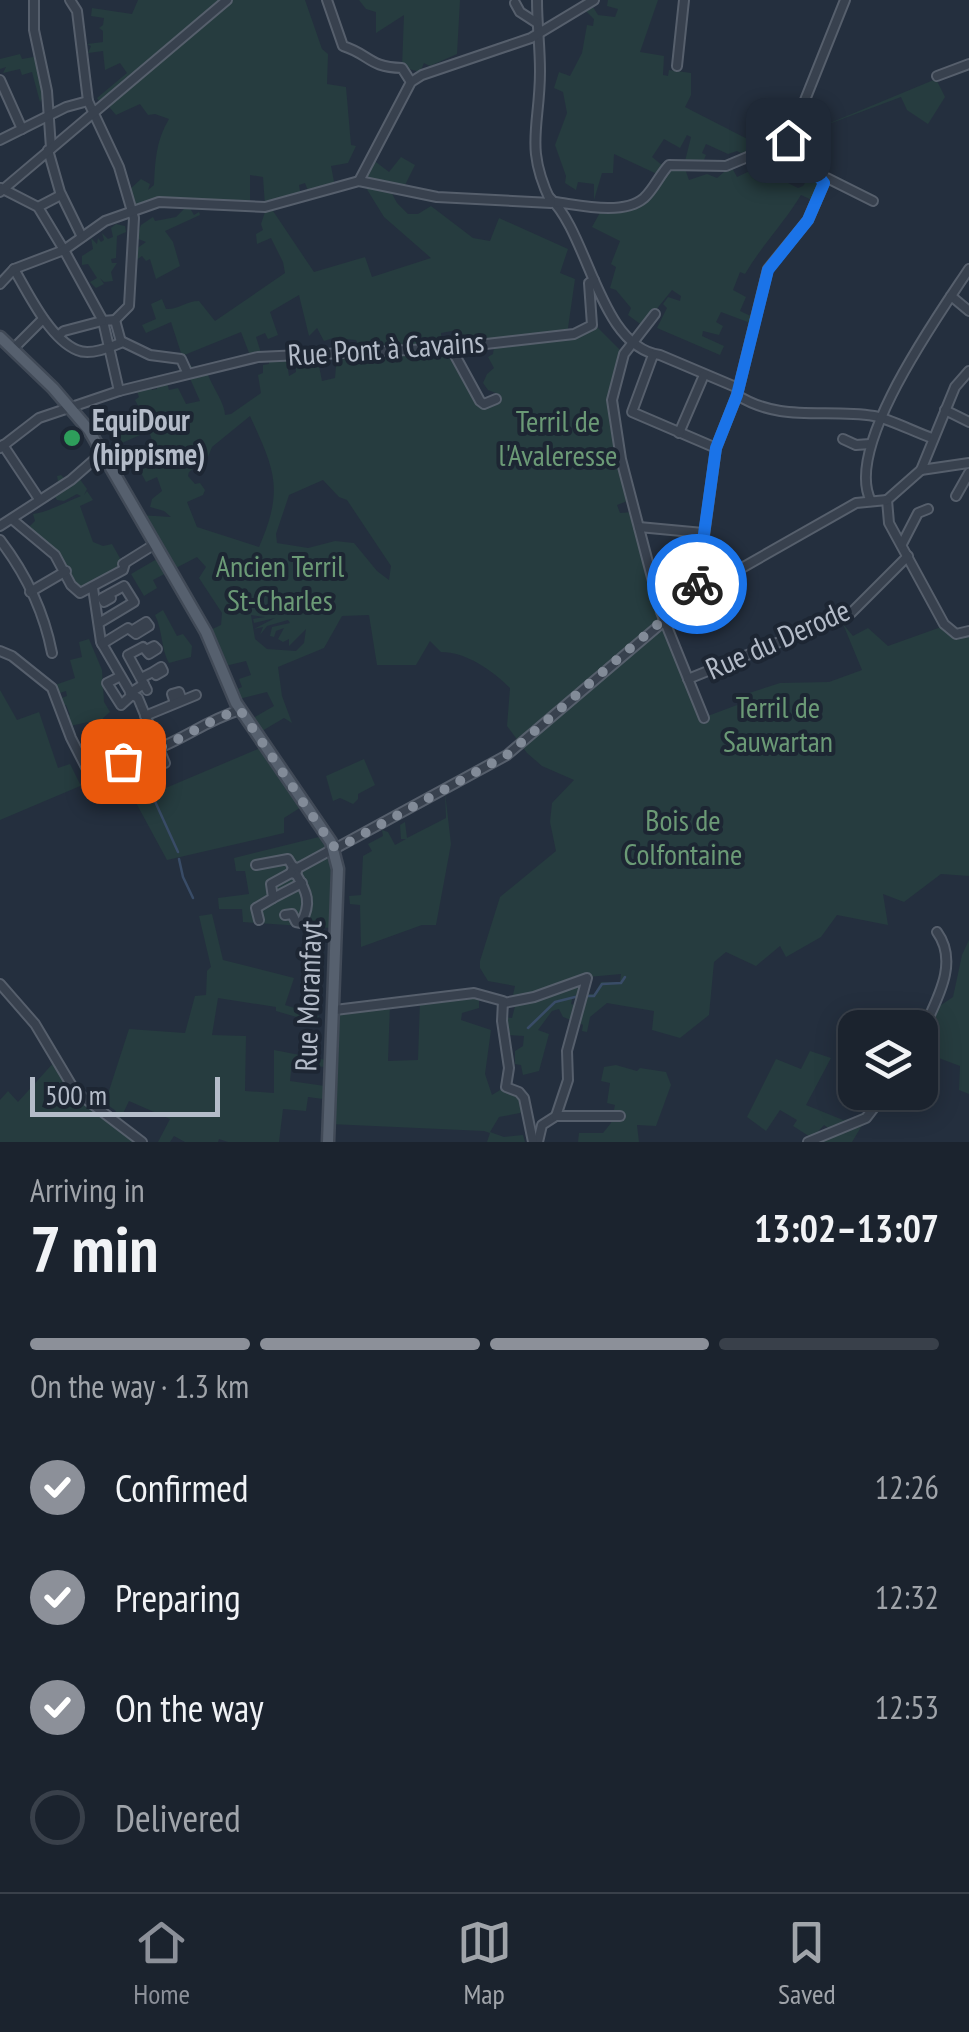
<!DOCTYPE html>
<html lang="en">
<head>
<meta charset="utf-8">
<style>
  :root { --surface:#1b232e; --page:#282f3a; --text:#f1f3f6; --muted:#a0a4aa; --line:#39404a; --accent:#8c9099 }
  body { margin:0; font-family:"PT Sans Narrow",sans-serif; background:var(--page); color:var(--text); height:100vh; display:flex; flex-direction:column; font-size:38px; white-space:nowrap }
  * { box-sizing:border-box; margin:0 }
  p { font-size:32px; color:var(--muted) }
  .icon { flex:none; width:55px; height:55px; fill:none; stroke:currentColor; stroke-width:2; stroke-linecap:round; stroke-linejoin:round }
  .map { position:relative; height:1142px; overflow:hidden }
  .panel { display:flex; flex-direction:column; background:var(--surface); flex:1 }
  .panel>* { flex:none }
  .controls { position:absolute; left:838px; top:1010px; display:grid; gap:20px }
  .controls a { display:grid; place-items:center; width:100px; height:100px; border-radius:20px; background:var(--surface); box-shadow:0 5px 25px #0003,0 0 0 2px var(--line); font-size:50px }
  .scale { position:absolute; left:30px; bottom:25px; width:190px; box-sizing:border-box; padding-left:10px; border:5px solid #b4bcc9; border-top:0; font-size:28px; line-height:35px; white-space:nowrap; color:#b4bcc9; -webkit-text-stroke:8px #1d2633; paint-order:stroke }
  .pin { position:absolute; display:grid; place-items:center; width:85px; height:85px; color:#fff; margin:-42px; border-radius:20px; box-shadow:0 5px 15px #0006 }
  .courier { position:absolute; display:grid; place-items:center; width:100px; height:100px; margin:-50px; border:8px solid #1a73e8; border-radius:50%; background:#fff; color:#222; box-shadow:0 2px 12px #0007 }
  .headline em { font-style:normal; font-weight:700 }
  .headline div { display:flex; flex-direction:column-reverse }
  .headline { display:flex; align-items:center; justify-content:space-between; height:170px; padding:0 30px }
  h1 { font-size:65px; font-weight:700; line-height:75px }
  .bar { display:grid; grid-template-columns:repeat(4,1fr); gap:15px 10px; align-content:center; height:120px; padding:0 30px }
  .bar i { height:12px; border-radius:8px; background:var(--line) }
  .bar .on { background:var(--accent) }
  .bar p { grid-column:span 4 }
  ol { padding:0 30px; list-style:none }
  li { display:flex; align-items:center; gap:30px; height:110px }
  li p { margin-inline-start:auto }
  li .icon { padding:10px; border-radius:50%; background:var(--accent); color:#fff; stroke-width:4 }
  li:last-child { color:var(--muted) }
  li i { width:55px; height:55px; border:5px solid var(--line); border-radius:50% }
  .tabs { display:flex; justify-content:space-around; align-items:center; height:140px; border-top:2px solid var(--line); background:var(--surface); font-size:28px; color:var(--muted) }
  .tabs a { display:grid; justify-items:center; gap:5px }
  .tabs .on { color:var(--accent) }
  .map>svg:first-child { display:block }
  .green { fill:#263c3f; fill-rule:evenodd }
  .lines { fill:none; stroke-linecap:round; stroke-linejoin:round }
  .stream { stroke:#394c67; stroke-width:2.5 }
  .minor-casing { stroke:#565f6c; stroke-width:12 }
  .major-casing { stroke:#414a57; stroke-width:15 }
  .minor { stroke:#38414e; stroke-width:8 }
  .major { stroke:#56606e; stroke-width:10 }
  .done { stroke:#828b98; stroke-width:10; stroke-dasharray:0 18 }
  .route { stroke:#1a73e8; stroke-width:12 }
  .leisure-dot { fill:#2e9e5b; stroke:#1d2633; stroke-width:4 }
  .labels { text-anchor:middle; stroke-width:8; stroke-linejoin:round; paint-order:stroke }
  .street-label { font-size:30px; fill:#b4bcc9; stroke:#1d2633 }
  .poi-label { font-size:30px; font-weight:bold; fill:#b4bcc9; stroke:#1d2633; text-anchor:start }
  .park-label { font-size:30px; fill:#6b9a76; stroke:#1d2633 }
</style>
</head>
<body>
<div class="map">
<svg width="969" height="1142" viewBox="0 0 969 1142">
  <rect width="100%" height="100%" fill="#242f3e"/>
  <g class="green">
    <path d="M138,0H305L322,49L328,54L327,84L346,87L351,145L356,146L348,163L331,166L336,192L310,196L305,183L299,185L301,197L265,206L263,177L250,175V206L205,201L134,208L127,192L141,179L150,184L148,190L154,185C155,162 156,140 169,119L155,114L148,115L140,104L116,115L104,101L101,104L97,98L127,73L120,63L105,70L103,51L88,53L91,46L87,44L103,42V31L99,28L103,25L104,18L91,16L92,8L132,14Z"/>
    <path d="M359,0H460L457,54L430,66L424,63L420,72L402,67L404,15L376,33V12L366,9Z"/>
    <path d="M608,0H658L640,52L664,56L663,75L668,76L669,70L691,73V95L685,107L763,147L747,156L737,151L728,154L706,144L702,153L706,155L703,162L685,161L691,137L687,135L680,148L664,139L652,157L663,166L657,174L614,154L613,173H602L594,200V184L578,182L576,190L565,183L566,176L555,145L567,113L563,92L554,88L559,72L570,76L582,53L587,25L593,26L594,19L584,9L591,4L598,15L615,17L618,9L607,6Z"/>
    <path d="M20,54L22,59L39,56L47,91L40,102L32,72L22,75L20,69L3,73L6,67L0,69V59Z"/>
    <path d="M936,79L945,97L928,124L907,110L901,97L818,128Z"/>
    <path d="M401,157L415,165L405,185L364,178L372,159L389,172Z"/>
    <path d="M684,166L689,180L707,174L717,178L731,166L737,177L754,169L759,179L768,173L798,188L803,186L811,173L820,182L814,201L801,195C784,223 762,245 745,274L740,272L733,290L746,297L740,311L755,318L753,324L721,312L716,322L723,326L719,335L703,331L702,336L724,346L720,355L657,328L667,308L663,304L668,297L680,301L681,296L672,290L643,326L628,315L631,308L616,290L610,288L616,267L611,264L620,241L592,227L602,209L636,206L667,169Z"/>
    <path d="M363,183L388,186L397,203L408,214H418L431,206L473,238L490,241L499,218L568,249L560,273L575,279L567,335L594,324L624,354L611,400L630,500L617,505L620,513L633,512L659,612L705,717L737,705L746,694L780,683L829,682L862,670L843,624L853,636L868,628L888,646L944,626L953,638L969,632V876L941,874L904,902L883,894L888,925L837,915L821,937L786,957L780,946L756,966L726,952L714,962L709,1015L680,1038L652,1030L654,1011L607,1003L590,1017L587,1032L582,1031L583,1025L577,1021L584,994H594L601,982H620L621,974L588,977L581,995L573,996L571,1004L578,1006L574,1021L563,1017L559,1009L552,1011L538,1030L549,1034L539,1071L523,1075L521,1065L515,1064V1051L523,1046L524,1036L507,1035L504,1017L512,1018L516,1002L507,999L513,995L515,986L488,981L480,968V961L500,897L556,851L550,822L552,803L574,780L542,766L527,753L507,726L510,688C492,670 466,652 441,652L430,641L416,665H377L369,615L342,616L324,648L278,667L282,696L292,723L284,718L257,734L248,721L274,706L267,692L235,700L230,692L242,687L239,679L251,675L246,661L221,667L206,632L221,625L222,613L199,578L206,567L197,557L153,580L157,588L144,596L131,574L162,556L139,515L171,517L164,511L150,507L152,499L162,491L157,477L146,482L140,471L158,459L156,452L142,459L137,450L153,443L149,431L122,443L118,434L144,417L135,400L139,397L136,388L151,384L152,390L157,389L156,382L166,379L169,390L178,388L186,404L200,401L184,365L187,362L196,370L207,372C211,385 225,403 225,415L231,414L261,393L258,375L263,373V365L269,364V356H286L289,376L296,372V356L312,355L313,366H319L322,381L335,378L337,354L362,352L356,340L333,338L324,341L317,328L309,336L299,295L270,312L278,335L268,339L265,333L256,337L262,356L251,358L241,332L182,356L171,322L146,333L142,325L156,319L151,304L162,299L166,309C178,310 186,301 199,301L215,321L285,273L283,262L271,238L257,244L256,234L263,230L261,224L266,209L271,208L314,272L365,257L372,277L431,258L384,217ZM457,330L464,346L495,341L493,354L488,357L494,368L487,374L483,383L488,390L501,395V401L484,404L451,349L442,348L441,333ZM250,416C275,470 284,490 259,547L197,527L187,502L203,495L205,490L200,483L195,484L188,476L189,472L208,457L212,447ZM323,480L339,497L347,500L391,566L389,580L377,571L354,543L335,541L308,548L277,543L276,534L289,495ZM251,615L265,617L253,619L254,623L275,618L254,629L263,627L260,635L267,626L288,620L290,623L272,627L270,636L274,637L276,631L284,628L278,639L283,642L289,639V646L306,629L304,643L296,651L267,649L255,639Z"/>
    <path d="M188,205L194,215L199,212L200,215L165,231L173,242L180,266L156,279L150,259L146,261L142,256L132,263V252L146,242L136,238L141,225L153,217L155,221L176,217Z"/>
    <path d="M116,224L125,226L126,232L117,236L116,258L111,259L112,263H117L111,272L113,281L104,282L100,278L104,284L96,288L90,282L97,278L88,264L82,265V256L93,249L91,238L97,244L98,238L101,242L104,240L102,233L108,239L113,237L111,228Z"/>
    <path d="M76,474L87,489L84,495L87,491L93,500L80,506L93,542L103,546L112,544L121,560L113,573L80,591L72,582L61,559L27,529L35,521L33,514C46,513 68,501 81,496L77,494L64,501L57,500L52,492L59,487L57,476L61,475L68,482Z"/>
    <path d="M163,610L177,636L183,634L192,646L191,657L169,663C161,650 163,631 155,615Z"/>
    <path d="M89,639L102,670L104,702L110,712L103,718L104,723L113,731V739L103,743L113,761L120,763L111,770L94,738L101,719L66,727L63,718L70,715L66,705L59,707L56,700L67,696L66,691L56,694L55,685L75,678L70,660L82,657L79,642Z"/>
    <path d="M0,690L17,720L39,712L58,768L70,764L80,784L92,781L0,820Z"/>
    <path d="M265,746L306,804L284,818V833L167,860L135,801Z"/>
    <path d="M364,759L375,785L358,794V799L353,804L340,798L333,801L326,776Z"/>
    <path d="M445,792L451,844L436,925H422L361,947L360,905L350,904L349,896L361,895L363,856L372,851L368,844L383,836L382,830L388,832L395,845L406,839H401L400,825L405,822L407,838L446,818Z"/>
    <path d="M327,835L336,855L331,928L243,922L242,909H219L218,898L249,894L245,871H236L234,858Z"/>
    <path d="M212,914L223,960L294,978L285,1005L319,1016L317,1023L276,1011V1007L218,998L212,1035L246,1036L245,1091L274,1093V1050L331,1061L330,1068L292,1062L290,1081L332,1087L335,1010L390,1004L388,1061L418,1060L420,1000L479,994V1008L462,1013L461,1020L491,1030L485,1074L492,1095L505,1087L520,1094L526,1108L520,1113L499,1117L490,1132L504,1137L523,1135L525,1142H487L490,1133L484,1131L330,1124L331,1100L308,1097L306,1111L283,1109L279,1142H228L219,1139L218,1142H185L174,1136L170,1142H158L170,1119L129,1101L118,1124L138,1142H0V1100L8,1091L18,1102L56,1060L69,1083L112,1118L116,1111L105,1103L129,1029L185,1033L195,996L206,995L207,971L211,967L199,916Z"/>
    <path d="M969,940V1094L959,1090L960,1066L920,1051V1047L935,1009L953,997L962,955Z"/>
    <path d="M810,1051L831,1058L806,1105L843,1120L858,1118L864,1122L852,1142H812L831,1130L824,1125L812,1138L793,1126L797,1120L780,1110L766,1131L747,1117L776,1059L801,1069Z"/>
    <path d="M616,1065L637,1071L640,1068L666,1072L671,1085L656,1126L637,1125L639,1142H578L579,1133H603L611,1123L615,1105L607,1103L610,1083L601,1081L604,1067Z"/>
  </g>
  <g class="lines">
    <g class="stream">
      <path d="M119,725L125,741"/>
      <path d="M153,797L178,852"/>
      <path d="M179,859L183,877L193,898"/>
      <path d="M585,996H594L602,984L621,983L625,977"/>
      <path d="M528,1028L555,1002L579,996"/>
    </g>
    <defs>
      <g id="minor">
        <path d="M34,0V30L47,91L51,148"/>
        <path d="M70,0L77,11L88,101L119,167L134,218L129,306L115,320"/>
        <path d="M327,0L343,46C371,55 368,67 402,68L411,82"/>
        <path d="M537,0C537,24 540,47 540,71C540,127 524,146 551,202"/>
        <path d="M515,3L520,12L537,23"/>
        <path d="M677,66L684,0"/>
        <path d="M937,76L969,64"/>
        <path d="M0,80L22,129"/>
        <path d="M0,140L66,107L88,101"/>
        <path d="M48,150L60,192L82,237"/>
        <path d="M823,180L827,178L873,201"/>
        <path d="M359,181L411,82L422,75L531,38L594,0"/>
        <path d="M1,188L38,207L64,250L103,321L119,391"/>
        <path d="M0,192L227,0"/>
        <path d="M549,197C589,233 599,347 660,355L738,388"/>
        <path d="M555,202C579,205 623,216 644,198C654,189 660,174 669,165L726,166L788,140"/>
        <path d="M38,207L61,195"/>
        <path d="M14,269C28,293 50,339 77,350C90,356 111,347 123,342L150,355L181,359L187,372"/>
        <path d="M0,284L14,269L64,250L105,221L159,202L265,207L359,181L437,197L551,203"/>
        <path d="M951,296L969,311"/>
        <path d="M655,314L624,354L612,400L621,459L661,612L704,718"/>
        <path d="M103,321L115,320L121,342"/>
        <path d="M59,335L64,331L102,321"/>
        <path d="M14,348L43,319"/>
        <path d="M451,348L480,401L484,404L496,399"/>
        <path d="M653,355L632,412L716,448"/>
        <path d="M737,395C781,423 826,408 874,416C887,418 917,433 932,438"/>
        <path d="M945,410L969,422"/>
        <path d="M679,433L704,375"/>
        <path d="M843,439L856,445L870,444"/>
        <path d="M3,445L39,499"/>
        <path d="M0,448L39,418L119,391L258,357L451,348L574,334L592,325L589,283L594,280"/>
        <path d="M921,470L969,463"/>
        <path d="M956,496L969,473"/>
        <path d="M887,500L889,523L944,624L956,634L969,631"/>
        <path d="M887,500L921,470L955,387L969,371"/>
        <path d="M871,501C843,448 938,316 969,269"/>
        <path d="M13,520L55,555L71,585L80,593L123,570L125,563"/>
        <path d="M0,526L71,480L103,452"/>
        <path d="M639,527L703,533"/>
        <path d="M0,540C26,574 44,612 52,653"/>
        <path d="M902,544L918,513L928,509"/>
        <path d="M123,564L155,544"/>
        <path d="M93,588L101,642L132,695L121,705L107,683L117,678"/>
        <path d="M30,592L66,571"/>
        <path d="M696,594L716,448L737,395L768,269L808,220L824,183L822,179L790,158L787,145L845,0"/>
        <path d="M99,623L134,602L124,586L102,598L104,602L111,598L109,594"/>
        <path d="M102,644L128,628L136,634L149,626L146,622L133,630"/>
        <path d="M146,650L154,646L157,649L149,654L143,647L128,655L147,690"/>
        <path d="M0,651L12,656L52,688L71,738L92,779"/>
        <path d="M141,678L153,672L156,675L163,671L161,667L153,672"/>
        <path d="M688,679L851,613L908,556"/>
        <path d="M144,684L130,693L138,698L165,763"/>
        <path d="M175,703L172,694L179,692L182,700"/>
        <path d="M145,716L196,695"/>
        <path d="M124,744L129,757L123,761L115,742L120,740L124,744L152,732"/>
        <path d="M159,748C190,735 208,720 240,710"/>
        <path d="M338,847L507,755L696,594L856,503L887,500"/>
        <path d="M256,865L288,859L293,867"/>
        <path d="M298,868L296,874L291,873L293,867L298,868L331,850"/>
        <path d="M273,898L302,883"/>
        <path d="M285,915L292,914L296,922L301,923C312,903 307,892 296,874"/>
        <path d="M259,920L256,908L273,898L271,884L291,873"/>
        <path d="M0,984L35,1024L75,1091L142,1142"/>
        <path d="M504,1003L534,997L587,978L567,1051L568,1080L556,1116L542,1125L538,1142"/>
        <path d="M335,1010L474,993L503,1001L502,1021L509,1068L506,1087L519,1092L524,1098L533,1142"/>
        <path d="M920,1037C933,1005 961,965 937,932"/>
        <path d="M556,1116H620"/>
        <path d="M808,1142L866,1118L886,1092"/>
      </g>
      <path id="major" d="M0,337L53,388L89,430L206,632L236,703L331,842L338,869L328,1142"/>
    </defs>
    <use href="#minor" class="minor-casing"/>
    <use href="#major" class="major-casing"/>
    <use href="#minor" class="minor"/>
    <use href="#major" class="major"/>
  </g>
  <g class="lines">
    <path class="done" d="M123,761L129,756L124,744L152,732L159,748C188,736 210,719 240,710L333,846L338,848L507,755L657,625L693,598L697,584"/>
    <path class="route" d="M697,584L716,448L737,395L768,270L808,220L824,183C812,165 783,166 788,140"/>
  </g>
  <circle class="leisure-dot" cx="72" cy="438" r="10"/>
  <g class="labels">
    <g class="street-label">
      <text transform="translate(386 349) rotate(-4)" y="10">Rue Pont à Cavains</text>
      <text transform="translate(778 640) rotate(-24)" y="10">Rue du Derode</text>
      <text transform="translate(309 996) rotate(-88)" y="10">Rue Moranfayt</text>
    </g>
    <g class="poi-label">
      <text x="92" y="431">EquiDour<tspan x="92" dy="34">(hippisme)</tspan></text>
    </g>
    <g class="park-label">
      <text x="558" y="432">Terril de<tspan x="558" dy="34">l'Avaleresse</tspan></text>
      <text x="280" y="577">Ancien Terril<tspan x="280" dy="34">St-Charles</tspan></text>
      <text x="778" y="718">Terril de<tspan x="778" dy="34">Sauwartan</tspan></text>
      <text x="683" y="831">Bois de<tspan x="683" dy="34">Colfontaine</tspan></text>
    </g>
  </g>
</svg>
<div class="controls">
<a><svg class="icon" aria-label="layers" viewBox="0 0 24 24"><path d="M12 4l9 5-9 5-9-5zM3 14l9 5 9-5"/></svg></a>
</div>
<div class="scale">500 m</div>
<div class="pin" style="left:123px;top:761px;background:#ea580c"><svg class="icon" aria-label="bag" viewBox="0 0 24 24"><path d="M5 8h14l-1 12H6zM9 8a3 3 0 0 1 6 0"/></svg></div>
<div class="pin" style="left:788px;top:140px;background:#1f2937"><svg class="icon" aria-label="home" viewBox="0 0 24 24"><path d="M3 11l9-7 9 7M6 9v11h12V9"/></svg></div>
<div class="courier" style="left:697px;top:584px"><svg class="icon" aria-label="bike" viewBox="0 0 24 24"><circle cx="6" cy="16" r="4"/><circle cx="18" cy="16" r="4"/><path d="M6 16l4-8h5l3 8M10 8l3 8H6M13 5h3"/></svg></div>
</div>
<section class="panel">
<div class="headline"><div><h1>7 min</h1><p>Arriving in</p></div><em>13:02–13:07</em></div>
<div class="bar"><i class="on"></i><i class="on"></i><i class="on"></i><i></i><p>On the way · 1.3 km</p></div>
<ol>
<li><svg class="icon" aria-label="check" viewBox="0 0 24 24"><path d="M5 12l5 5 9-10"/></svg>Confirmed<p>12:26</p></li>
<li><svg class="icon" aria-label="check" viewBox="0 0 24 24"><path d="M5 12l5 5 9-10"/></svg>Preparing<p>12:32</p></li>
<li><svg class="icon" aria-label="check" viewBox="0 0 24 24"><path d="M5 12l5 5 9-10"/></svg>On the way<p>12:53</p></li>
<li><i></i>Delivered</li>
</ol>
</section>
<nav class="tabs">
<a class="on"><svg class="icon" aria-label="home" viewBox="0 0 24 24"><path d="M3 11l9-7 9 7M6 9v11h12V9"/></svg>Home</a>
<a><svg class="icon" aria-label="map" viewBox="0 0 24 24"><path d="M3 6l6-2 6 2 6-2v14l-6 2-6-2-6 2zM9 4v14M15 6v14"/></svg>Map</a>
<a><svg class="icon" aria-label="saved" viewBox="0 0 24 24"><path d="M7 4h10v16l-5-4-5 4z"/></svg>Saved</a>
</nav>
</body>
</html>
